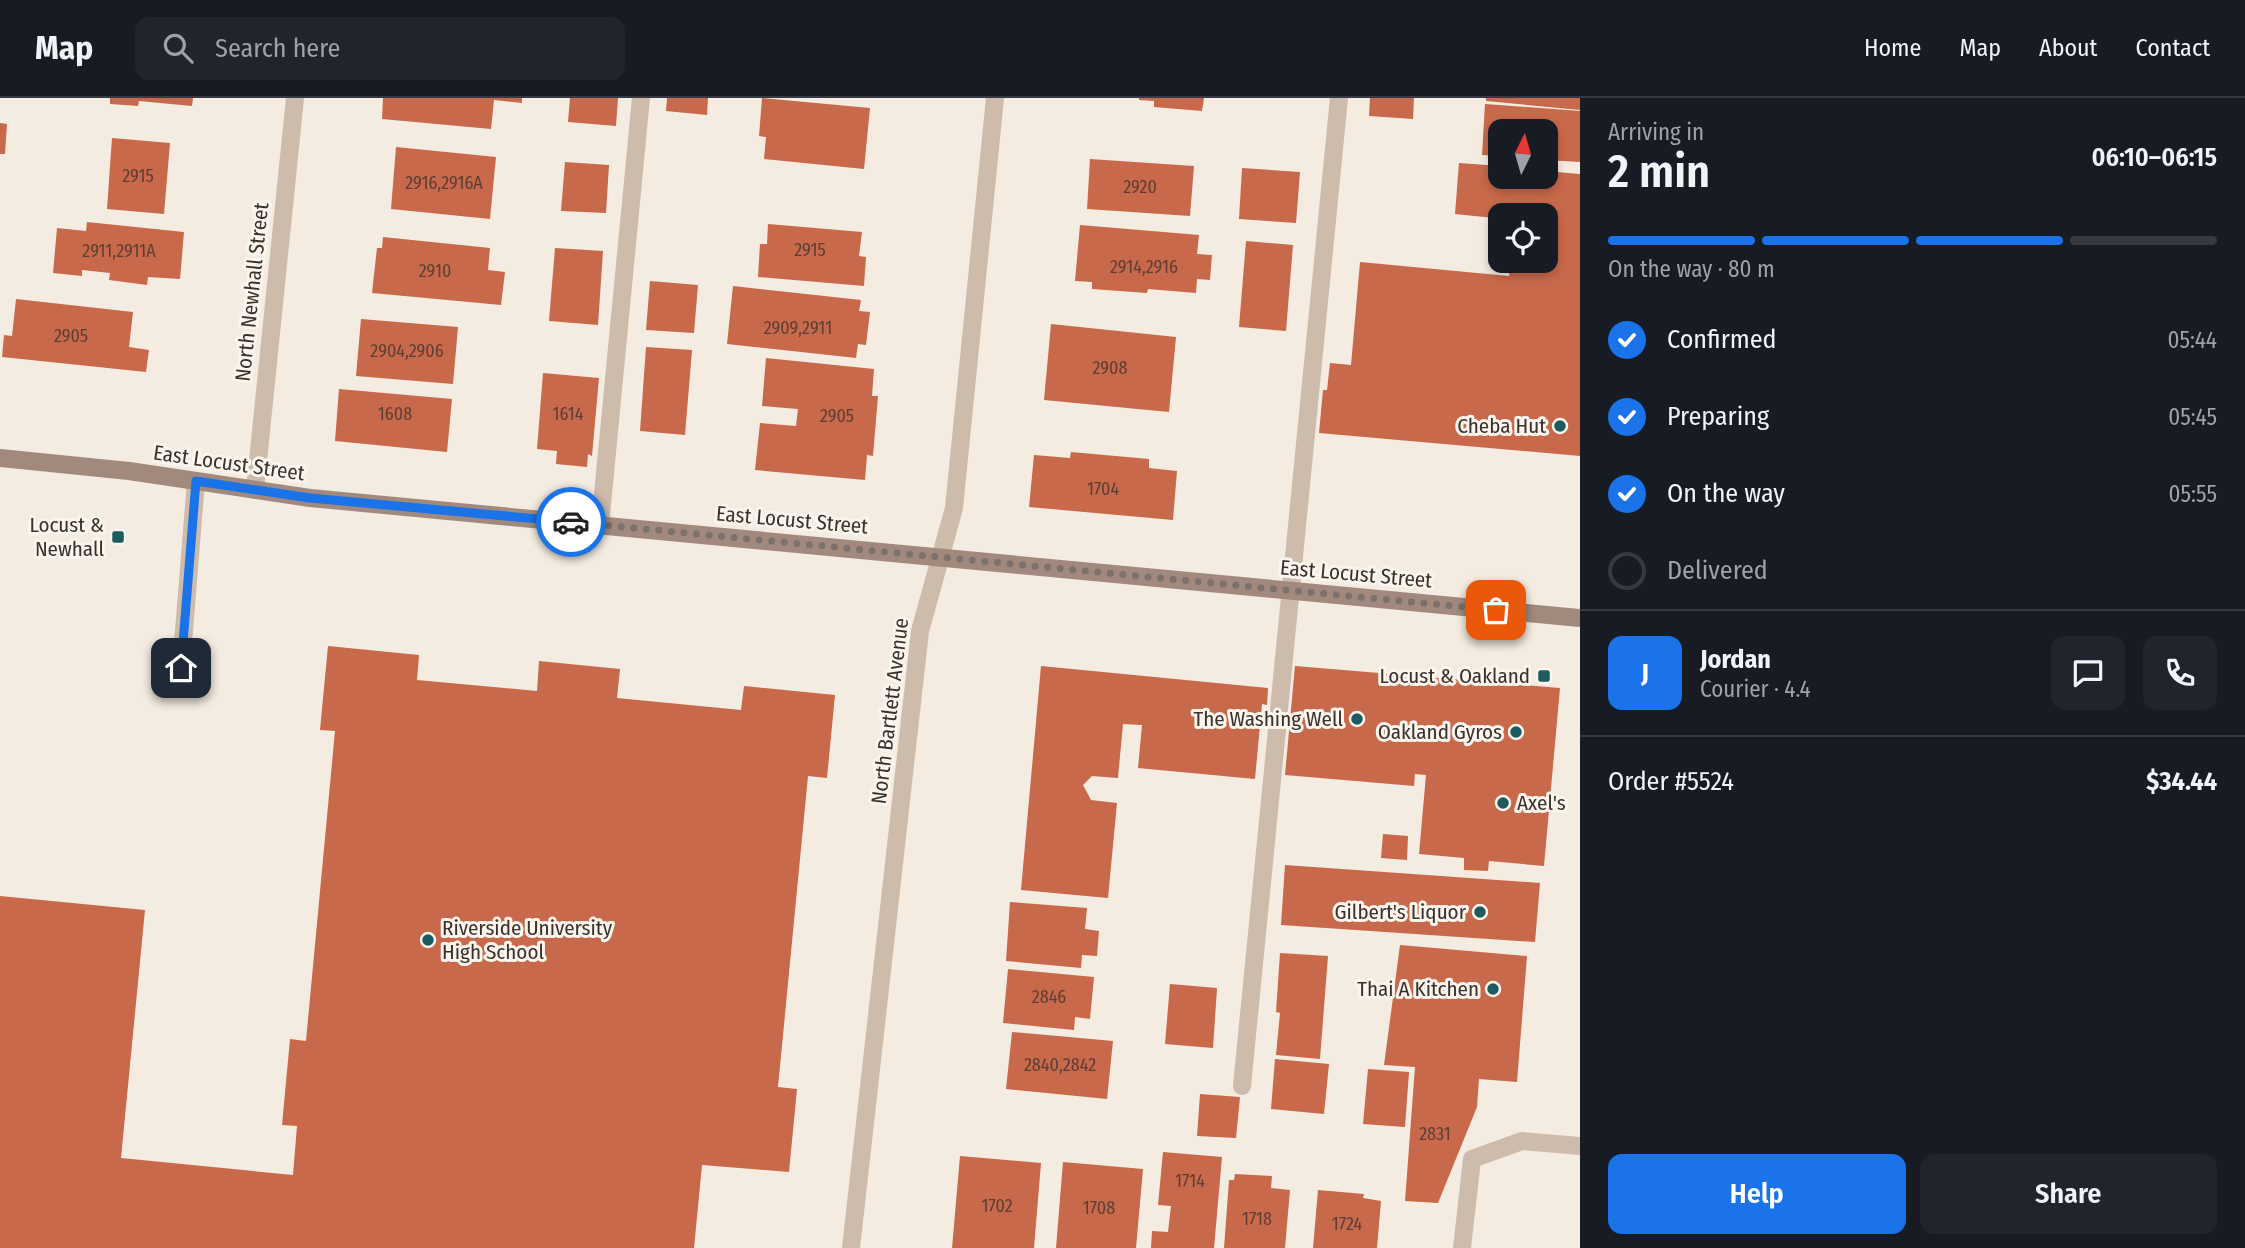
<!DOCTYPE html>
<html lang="en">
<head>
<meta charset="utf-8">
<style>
  :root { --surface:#171b24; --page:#20242c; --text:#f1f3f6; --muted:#9ea1a6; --line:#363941; --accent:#1a73e8 }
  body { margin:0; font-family:"Fira Sans Condensed",sans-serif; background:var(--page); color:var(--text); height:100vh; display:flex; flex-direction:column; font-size:26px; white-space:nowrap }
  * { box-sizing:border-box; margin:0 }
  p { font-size:23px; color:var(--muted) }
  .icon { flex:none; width:38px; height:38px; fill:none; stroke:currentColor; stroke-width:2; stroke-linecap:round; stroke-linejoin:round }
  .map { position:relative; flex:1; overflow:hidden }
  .side { display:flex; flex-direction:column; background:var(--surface); width:665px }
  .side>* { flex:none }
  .needle { width:46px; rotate:5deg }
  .fabs { position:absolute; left:1488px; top:21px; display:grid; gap:14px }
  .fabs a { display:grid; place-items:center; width:70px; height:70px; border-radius:14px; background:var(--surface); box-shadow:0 4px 10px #0003; font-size:35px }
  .pin { position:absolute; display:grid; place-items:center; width:60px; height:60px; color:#fff; margin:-30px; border-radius:14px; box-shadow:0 4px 10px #0006 }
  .courier { position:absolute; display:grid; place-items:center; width:70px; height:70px; margin:-35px; border:5px solid #1a73e8; border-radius:50%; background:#fff; color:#222; box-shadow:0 2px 9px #0007 }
  .summary em { font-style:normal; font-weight:600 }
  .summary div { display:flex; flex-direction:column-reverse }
  .summary { display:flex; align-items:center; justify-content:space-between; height:119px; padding:0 28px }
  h1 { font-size:46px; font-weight:600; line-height:52px }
  .bar { display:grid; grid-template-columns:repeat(4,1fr); gap:10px 7px; align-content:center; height:84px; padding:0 28px }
  .bar i { height:9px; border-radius:5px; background:var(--line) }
  .bar .on { background:var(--accent) }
  .bar p { grid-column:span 4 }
  .line { display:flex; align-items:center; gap:18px; padding:0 28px; border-top:2px solid var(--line) }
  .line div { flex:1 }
  .round { display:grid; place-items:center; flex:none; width:74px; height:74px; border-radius:14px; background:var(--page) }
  ol { padding:0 28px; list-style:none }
  li { display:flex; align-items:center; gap:21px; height:77px }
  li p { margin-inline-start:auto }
  li .icon { padding:7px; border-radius:50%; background:var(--accent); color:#fff; stroke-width:4 }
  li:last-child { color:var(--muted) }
  li i { width:38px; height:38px; border:4px solid var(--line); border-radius:50% }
  .primary-button { display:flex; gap:14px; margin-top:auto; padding:14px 28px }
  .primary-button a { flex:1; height:80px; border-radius:14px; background:var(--accent); color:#fff; font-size:28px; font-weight:600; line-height:80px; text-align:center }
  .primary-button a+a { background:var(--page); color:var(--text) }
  header { display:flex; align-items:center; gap:42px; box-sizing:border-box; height:98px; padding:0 35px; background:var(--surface); border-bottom:2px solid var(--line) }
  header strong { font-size:33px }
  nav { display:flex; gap:38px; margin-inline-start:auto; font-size:24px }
  .search { width:490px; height:63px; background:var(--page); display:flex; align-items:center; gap:18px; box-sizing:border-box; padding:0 24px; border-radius:14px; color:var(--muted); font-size:26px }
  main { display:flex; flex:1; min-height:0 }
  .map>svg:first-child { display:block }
  .building { fill:#c8694b }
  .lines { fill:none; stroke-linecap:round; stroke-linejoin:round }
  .lane { stroke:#cdbbac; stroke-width:18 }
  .street { stroke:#cdbbac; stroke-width:18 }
  .secondary { stroke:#a18a7d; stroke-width:18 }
  .done { stroke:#7c716b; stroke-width:7; stroke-dasharray:0 12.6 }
  .route { stroke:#1a73e8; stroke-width:9 }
  .poi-dot { fill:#1f5a5e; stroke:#fbf5ee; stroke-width:2.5 }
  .labels { text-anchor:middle; stroke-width:6; stroke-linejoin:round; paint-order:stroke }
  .number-label { font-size:18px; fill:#5e3e33 }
  .street-label { font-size:21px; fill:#3b302b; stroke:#fbf5ee }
  .poi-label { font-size:21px; fill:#3b302b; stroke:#fbf5ee; text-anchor:end }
</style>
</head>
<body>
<header>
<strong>Map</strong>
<div class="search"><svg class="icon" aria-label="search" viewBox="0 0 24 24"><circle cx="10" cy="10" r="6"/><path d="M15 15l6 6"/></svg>Search here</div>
<nav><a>Home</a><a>Map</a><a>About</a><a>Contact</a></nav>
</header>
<main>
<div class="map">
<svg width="1580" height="1150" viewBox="0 0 1580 1150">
  <rect width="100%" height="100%" fill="#f4ebe1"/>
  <g class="building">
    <path d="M110,0H193L192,8L139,3L138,8L110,6Z"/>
    <path d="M383,0H522V5L494,2L491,31L382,21Z"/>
    <path d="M570,0H618L616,28L568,24Z"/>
    <path d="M667,0H708L707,17L666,13Z"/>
    <path d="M762,0L870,10L864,71L764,61L766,39L759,38Z"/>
    <path d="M1139,0H1204L1202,13L1154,9V3L1139,2Z"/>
    <path d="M1370,0H1414L1413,21L1369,18Z"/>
    <path d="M1486,0H1580V12L1486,3Z"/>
    <path d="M1485,6L1580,13V64L1545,62V33H1500V58L1482,57Z"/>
    <path d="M0,25L7,26L5,56H0Z"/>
    <path d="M112,40L170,45L164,116L107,111Z"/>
    <path d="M396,49L496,59L490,121L391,111Z"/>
    <path d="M1090,61L1194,68L1190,118L1087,111Z"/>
    <path d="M565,64L609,67L606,115L561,113Z"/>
    <path d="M1459,65L1500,68V79H1545V73L1580,76V358L1319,335L1323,292H1327L1330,265L1351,267L1360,164L1509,178L1510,163H1545V117H1500V141H1492L1494,120L1455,116Z"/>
    <path d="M1242,70L1300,74L1296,125L1239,121Z"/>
    <path d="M87,124L184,134L180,181L148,179L147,187L109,182L110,175L82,172V178L53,175L57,130L86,133Z"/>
    <path d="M768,126L862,134L859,158L866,159L864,188L758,179L760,146H767Z"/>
    <path d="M1080,127L1199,137L1197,156L1212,157L1210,182L1197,181L1196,195L1148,191L1147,195L1092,191V184L1075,183Z"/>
    <path d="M383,139L490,150L488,172L505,174L501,207L372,195L377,150H382Z"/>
    <path d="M1246,143L1293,147L1286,233L1239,229Z"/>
    <path d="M555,150L603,153L598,227L549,223Z"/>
    <path d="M650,183L698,187L694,235L646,232Z"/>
    <path d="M733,188L861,202L859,213L870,214L866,247L858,246L856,260L727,246Z"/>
    <path d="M16,201L133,214L129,249L149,252L146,274L2,259L4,237L12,238Z"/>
    <path d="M361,221L458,229L453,286L356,278Z"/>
    <path d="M1051,226L1176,239L1169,314L1044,302Z"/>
    <path d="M646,249L692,252L685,337L640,333Z"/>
    <path d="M766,260L874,271L872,298H878L873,358L867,357L865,382L755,372L760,325L796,328L798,311L762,308Z"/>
    <path d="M543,275L599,280L592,358L588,356L587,369L556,366L557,353L537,351Z"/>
    <path d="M339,291L452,301L447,354L335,343Z"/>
    <path d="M1071,354L1149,361V370L1177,373L1173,422L1029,409L1034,357L1070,360Z"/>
    <path d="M328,548L419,557L417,582L537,593L539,563L620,571L617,600L741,612L744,588L835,597L827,680L808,678L778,989L797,991L789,1074L702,1067L694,1150H0V798L145,812L121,1060L293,1077L297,1028L282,1027L290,941L306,943L335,633L320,632Z"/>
    <path d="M1041,568L1268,590L1267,607L1262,606L1255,681L1138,670L1142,627L1123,626L1118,680L1092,678L1083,687L1091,702L1117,705L1108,800L1021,792Z"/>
    <path d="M1295,568L1560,590L1544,768L1489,763L1488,773L1464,772V760L1419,756L1426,677L1415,676L1414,688L1285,677Z"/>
    <path d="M1383,736L1408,738L1407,762L1381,760Z"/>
    <path d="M1285,767L1540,785L1535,844L1281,827Z"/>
    <path d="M1010,804L1087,810L1085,831L1099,833L1097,858L1082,857L1081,870L1006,863Z"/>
    <path d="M1400,847L1527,858L1517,984L1479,981L1477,1009L1438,1105L1405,1103L1415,969L1384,967Z"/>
    <path d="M1280,855L1328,858L1320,961L1276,957L1280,915L1276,914Z"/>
    <path d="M1008,871L1094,879L1090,921L1075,919L1074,932L1003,925Z"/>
    <path d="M1170,886L1217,890L1213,950L1165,946Z"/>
    <path d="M1012,934L1113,943L1107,1001L1006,991Z"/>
    <path d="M1275,961L1329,966L1324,1016L1271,1011Z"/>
    <path d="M1368,971L1409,974L1405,1029L1363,1026Z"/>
    <path d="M1200,996L1240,999L1236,1040L1197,1038Z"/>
    <path d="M1163,1054L1222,1059L1214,1150H1151L1152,1133L1168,1134L1171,1108L1158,1107Z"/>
    <path d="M960,1058L1041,1065L1034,1150H952Z"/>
    <path d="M1063,1064L1143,1071L1136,1150H1056Z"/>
    <path d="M1235,1076L1272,1078L1271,1090L1290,1092L1285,1150H1224L1229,1082H1234Z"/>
    <path d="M1318,1092L1364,1096L1363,1100L1381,1103L1377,1150H1313Z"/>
  </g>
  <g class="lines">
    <g class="lane">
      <path d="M600,427L641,0"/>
      <path d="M181,570L196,383"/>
      <path d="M1242,988L1339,0"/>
      <path d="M1462,1150L1472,1061L1522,1043L1580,1048"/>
    </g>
    <g class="street">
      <path d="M255,392L295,0"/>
      <path d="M851,1150L920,533L954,410L995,0"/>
    </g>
    <path class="secondary" d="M0,360L129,373L310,400L1580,520"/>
  </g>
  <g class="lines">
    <path class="done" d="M571,424L1496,512"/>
    <path class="route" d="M181,570L196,383L310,400L571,424"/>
  </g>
  <g class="poi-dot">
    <circle cx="1560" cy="328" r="7"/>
    <rect x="111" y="432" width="14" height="14" rx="3.5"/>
    <rect x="1537" y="571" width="14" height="14" rx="3.5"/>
    <circle cx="1357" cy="621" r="7"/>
    <circle cx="1516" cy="634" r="7"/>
    <circle cx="1503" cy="705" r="7"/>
    <circle cx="1480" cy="814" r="7"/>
    <circle cx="428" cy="842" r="7"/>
    <circle cx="1493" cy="891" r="7"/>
  </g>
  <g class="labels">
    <g class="number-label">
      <text x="138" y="84">2915</text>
      <text x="444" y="91">2916,2916A</text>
      <text x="1140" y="95">2920</text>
      <text x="810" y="158">2915</text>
      <text x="119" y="159">2911,2911A</text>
      <text x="1144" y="175">2914,2916</text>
      <text x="435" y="179">2910</text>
      <text x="798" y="236">2909,2911</text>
      <text x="71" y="244">2905</text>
      <text x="407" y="259">2904,2906</text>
      <text x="1110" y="276">2908</text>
      <text x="395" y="322">1608</text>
      <text x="568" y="322">1614</text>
      <text x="837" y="324">2905</text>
      <text x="1103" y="397">1704</text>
      <text x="1049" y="905">2846</text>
      <text x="1060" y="973">2840,2842</text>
      <text x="1435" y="1042">2831</text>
      <text x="1190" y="1089">1714</text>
      <text x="997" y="1114">1702</text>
      <text x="1099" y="1116">1708</text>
      <text x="1257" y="1127">1718</text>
      <text x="1347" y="1132">1724</text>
    </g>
    <g class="street-label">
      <text transform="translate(252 194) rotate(-84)" y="7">North Newhall Street</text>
      <text transform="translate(229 365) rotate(8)" y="7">East Locust Street</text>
      <text transform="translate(792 422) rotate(5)" y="7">East Locust Street</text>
      <text transform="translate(1356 476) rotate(5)" y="7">East Locust Street</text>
      <text transform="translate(890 613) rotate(-83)" y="7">North Bartlett Avenue</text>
    </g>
    <g class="poi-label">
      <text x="1546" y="335">Cheba Hut</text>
      <text x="104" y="434">Locust &amp;<tspan x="104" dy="24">Newhall</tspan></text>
      <text x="1530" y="585">Locust &amp; Oakland</text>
      <text x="1343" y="628">The Washing Well</text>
      <text x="1502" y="641">Oakland Gyros</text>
      <text x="1517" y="712" text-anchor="start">Axel's</text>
      <text x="1466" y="821">Gilbert's Liquor</text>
      <text x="442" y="837" text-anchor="start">Riverside University<tspan x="442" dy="24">High School</tspan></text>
      <text x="1479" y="898">Thai A Kitchen</text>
    </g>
  </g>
</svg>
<div class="fabs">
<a><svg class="needle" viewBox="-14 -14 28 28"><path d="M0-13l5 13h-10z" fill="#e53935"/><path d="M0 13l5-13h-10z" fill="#9ea1a6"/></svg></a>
<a><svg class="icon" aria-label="locate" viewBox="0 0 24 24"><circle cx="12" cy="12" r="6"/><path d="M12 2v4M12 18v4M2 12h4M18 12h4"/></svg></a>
</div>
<div class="pin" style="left:1496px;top:512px;background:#ea580c"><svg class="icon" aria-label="bag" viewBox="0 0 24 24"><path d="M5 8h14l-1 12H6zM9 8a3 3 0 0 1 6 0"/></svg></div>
<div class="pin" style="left:181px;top:570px;background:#1f2937"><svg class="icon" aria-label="home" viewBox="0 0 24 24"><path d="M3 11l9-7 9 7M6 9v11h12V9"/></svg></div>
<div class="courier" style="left:571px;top:424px"><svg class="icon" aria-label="car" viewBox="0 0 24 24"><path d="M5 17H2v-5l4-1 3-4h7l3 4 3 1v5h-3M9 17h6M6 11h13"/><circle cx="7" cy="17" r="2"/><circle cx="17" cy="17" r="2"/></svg></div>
</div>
<section class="side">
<div class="summary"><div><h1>2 min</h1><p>Arriving in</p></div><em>06:10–06:15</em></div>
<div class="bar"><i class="on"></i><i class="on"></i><i class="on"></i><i></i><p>On the way · 80 m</p></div>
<ol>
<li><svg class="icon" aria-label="check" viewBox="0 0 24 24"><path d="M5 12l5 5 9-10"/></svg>Confirmed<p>05:44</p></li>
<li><svg class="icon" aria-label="check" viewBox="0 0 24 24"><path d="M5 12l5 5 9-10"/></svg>Preparing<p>05:45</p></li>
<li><svg class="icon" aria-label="check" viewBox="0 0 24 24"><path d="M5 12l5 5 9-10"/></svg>On the way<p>05:55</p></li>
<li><i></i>Delivered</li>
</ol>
<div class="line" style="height:126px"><b class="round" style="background:var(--accent);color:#fff">J</b><div><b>Jordan</b><p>Courier · 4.4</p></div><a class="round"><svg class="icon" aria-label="chat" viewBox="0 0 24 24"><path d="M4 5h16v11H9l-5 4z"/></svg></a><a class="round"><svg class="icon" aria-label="phone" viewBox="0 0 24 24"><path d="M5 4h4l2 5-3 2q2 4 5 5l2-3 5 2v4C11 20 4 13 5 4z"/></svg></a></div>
<div class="line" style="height:91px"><div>Order #5524</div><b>$34.44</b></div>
<div class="primary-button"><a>Help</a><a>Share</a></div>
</section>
</main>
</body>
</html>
